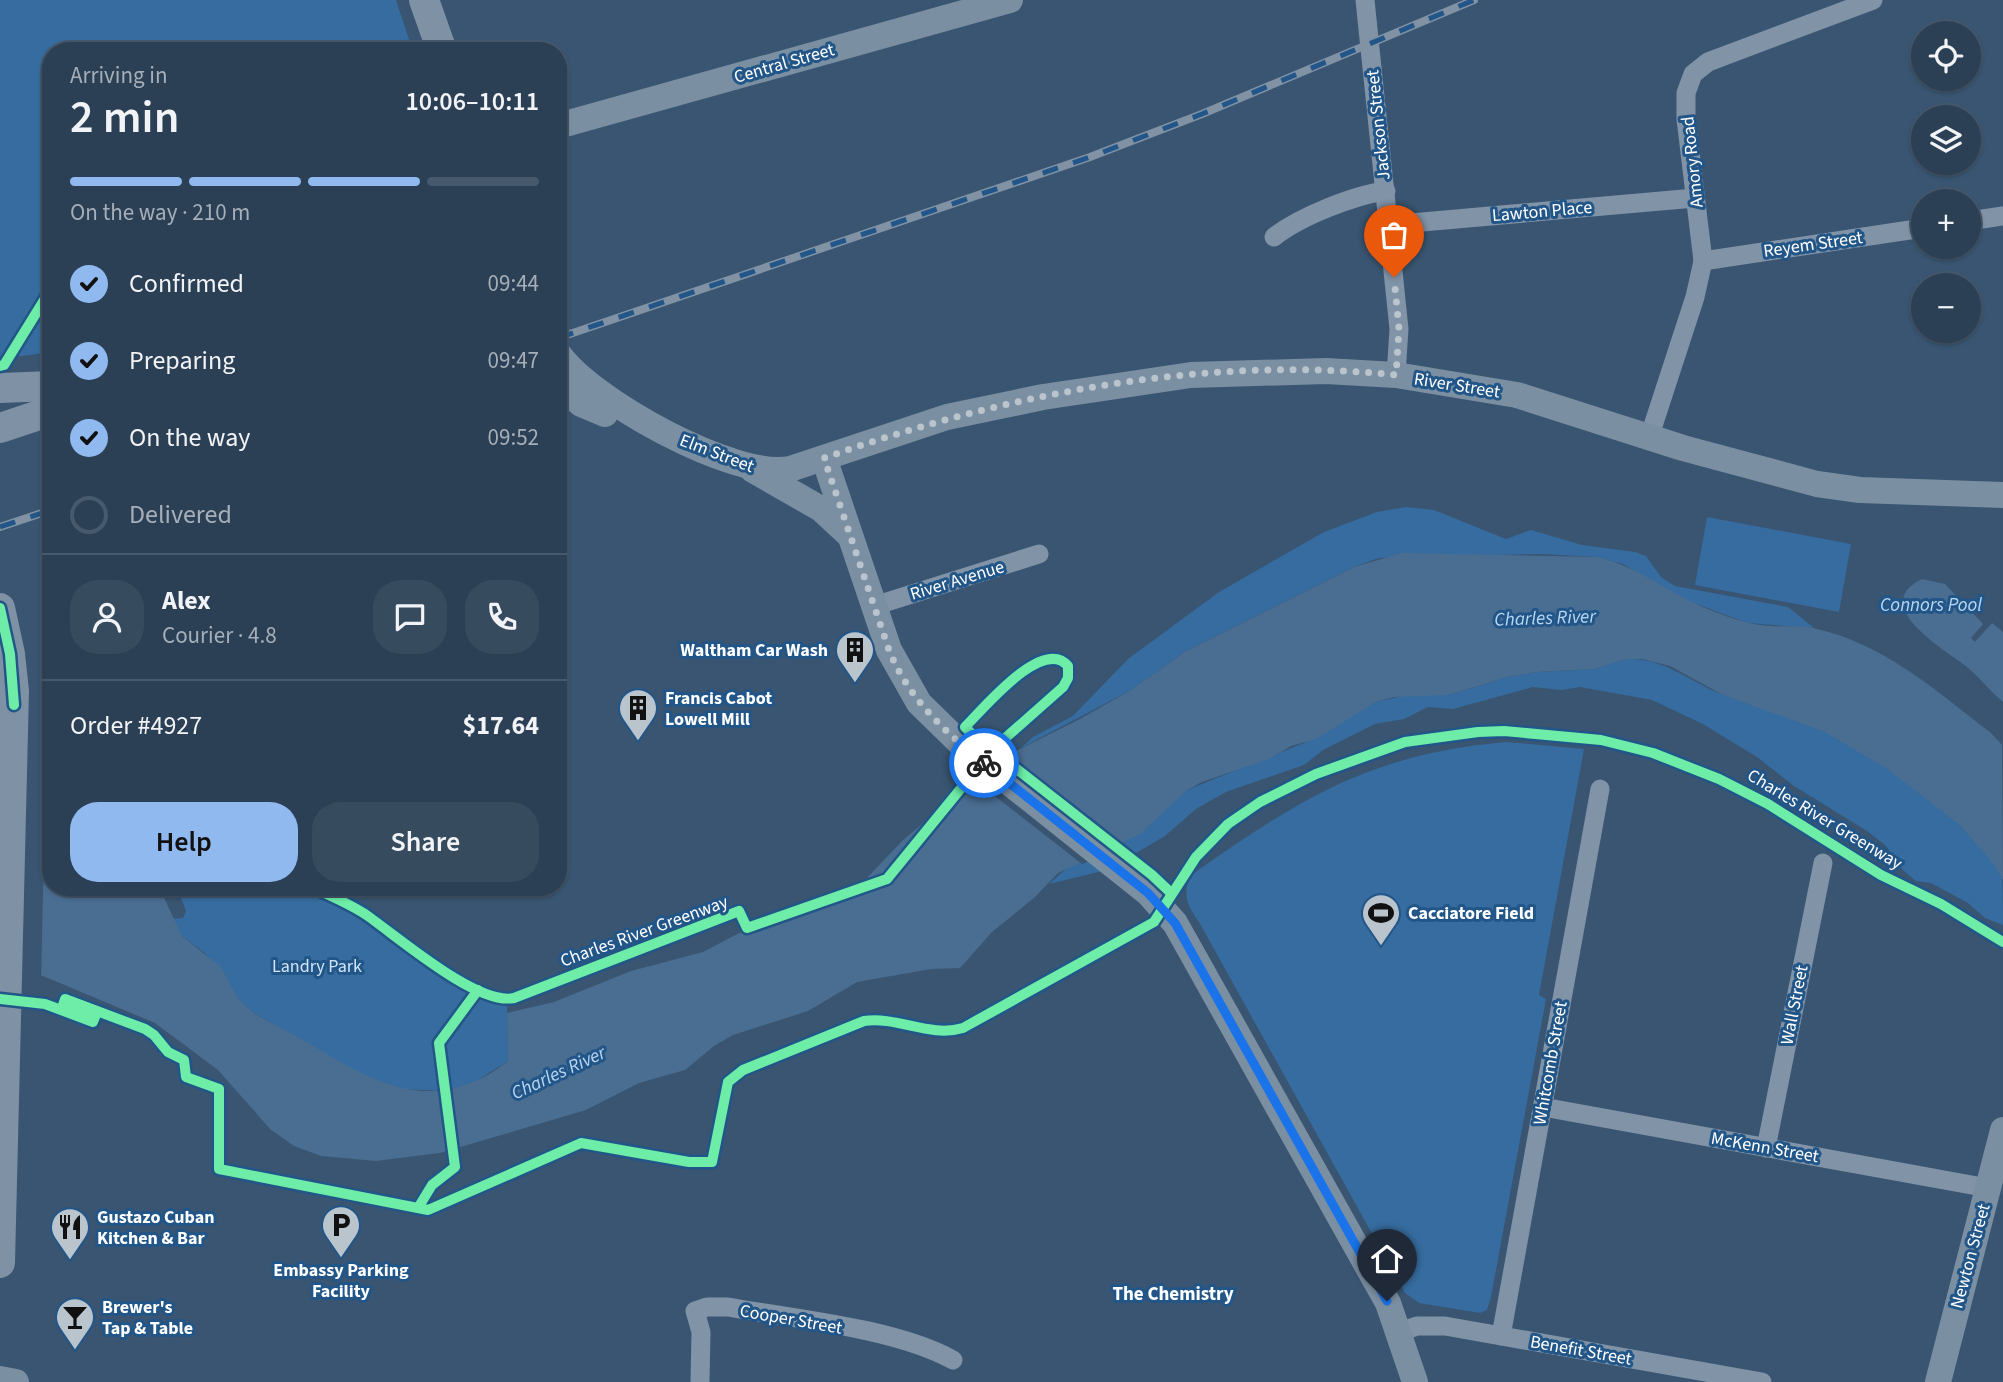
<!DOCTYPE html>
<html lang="en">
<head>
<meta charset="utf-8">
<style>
  :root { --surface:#2b4055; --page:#374b5f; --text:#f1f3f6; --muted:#a6afb9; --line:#47596c; --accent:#90b9f0 }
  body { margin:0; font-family:"Source Sans 3",sans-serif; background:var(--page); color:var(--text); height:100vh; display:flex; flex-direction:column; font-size:26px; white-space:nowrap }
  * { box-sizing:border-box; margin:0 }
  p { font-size:23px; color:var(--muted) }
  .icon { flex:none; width:38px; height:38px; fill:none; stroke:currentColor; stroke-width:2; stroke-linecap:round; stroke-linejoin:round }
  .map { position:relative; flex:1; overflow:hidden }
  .side { position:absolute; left:42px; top:42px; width:525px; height:854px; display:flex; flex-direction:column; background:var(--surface); border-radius:28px; box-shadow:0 2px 5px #0004,0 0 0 2px var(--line) }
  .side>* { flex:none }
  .tools { position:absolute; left:1911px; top:21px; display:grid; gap:14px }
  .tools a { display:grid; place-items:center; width:70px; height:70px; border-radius:50%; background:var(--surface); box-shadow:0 2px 5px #0004,0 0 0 2px var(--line); font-size:35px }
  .pin { position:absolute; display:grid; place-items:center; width:60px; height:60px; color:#fff; margin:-72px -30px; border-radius:50% 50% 50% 0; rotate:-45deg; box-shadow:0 0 7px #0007 }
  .pin .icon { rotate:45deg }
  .courier { position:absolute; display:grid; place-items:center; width:70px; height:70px; margin:-35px; border:5px solid #1a73e8; border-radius:50%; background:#fff; color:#222; box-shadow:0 2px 9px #0007 }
  .overview em { font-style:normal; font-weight:600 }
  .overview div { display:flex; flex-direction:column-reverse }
  .overview { display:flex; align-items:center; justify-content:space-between; height:119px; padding:0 28px }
  h1 { font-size:46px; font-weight:600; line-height:52px }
  .bar { display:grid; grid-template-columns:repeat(4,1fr); gap:10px 7px; align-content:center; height:84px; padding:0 28px }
  .bar i { height:9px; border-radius:5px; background:var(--line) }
  .bar .on { background:var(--accent) }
  .bar p { grid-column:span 4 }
  .line { display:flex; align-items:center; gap:18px; padding:0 28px; border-top:2px solid var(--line) }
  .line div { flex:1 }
  .round { display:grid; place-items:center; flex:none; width:74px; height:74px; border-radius:28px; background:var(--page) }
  ol { padding:0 28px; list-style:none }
  li { display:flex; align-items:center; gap:21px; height:77px }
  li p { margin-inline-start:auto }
  li .icon { padding:7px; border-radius:50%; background:var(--accent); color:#111; stroke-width:4 }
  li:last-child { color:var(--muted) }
  li i { width:38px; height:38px; border:4px solid var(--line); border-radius:50% }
  .button { display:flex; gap:14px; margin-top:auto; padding:14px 28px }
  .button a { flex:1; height:80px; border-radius:28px; background:var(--accent); color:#111; font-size:28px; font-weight:600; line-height:80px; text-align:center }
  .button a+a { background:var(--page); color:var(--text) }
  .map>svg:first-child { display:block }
  .green { fill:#366c9f }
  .water { fill:#4a6e91 }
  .pier { fill:#395571 }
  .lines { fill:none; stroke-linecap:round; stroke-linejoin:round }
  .street { stroke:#8093a7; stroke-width:19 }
  .secondary { stroke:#7b8fa2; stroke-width:26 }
  .primary { stroke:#7f91a4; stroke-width:30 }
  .rail-casing { stroke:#8092a4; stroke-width:8 }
  .rail { stroke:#225688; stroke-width:5; stroke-dasharray:16; stroke-linecap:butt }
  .cycleway-casing { stroke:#225688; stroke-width:15 }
  .cycleway { stroke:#6deda7; stroke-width:10 }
  .done { stroke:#bac4cd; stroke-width:7; stroke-dasharray:0 12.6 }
  .route { stroke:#1a73e8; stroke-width:9 }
  .labels { text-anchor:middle; stroke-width:6; stroke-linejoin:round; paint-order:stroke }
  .street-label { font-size:18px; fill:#fff; stroke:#225688 }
  .poi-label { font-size:18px; font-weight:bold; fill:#fff; stroke:#225688; text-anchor:start }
  .park-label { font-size:18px; fill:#d2e6f8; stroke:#225688 }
  .water-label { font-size:19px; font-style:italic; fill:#b9d7f1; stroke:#225688 }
  .neighbourhood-label { font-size:19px; font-weight:bold; fill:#fff; stroke:#225688 }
</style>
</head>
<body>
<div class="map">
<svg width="2003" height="1382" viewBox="0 0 2003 1382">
  <rect width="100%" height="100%" fill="#395571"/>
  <g class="green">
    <path d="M0,0H396L413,51H51V352L0,359Z"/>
    <path d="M1406,507L1434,510L1506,539L1531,530L1582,545L1635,552L1646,556L1661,577L1675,586L1788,607L1814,628L1748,623L1680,598L1623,564L1597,557L1541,554L1379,558L1354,567L1186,651L1131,690L1021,748L1033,737L1073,716L1128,659L1219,592L1324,532L1377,512Z"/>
    <path d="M1707,517L1851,544L1839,612L1695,585Z"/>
    <path d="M1627,659C1666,658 1691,683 1726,696C1758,707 1790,716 1821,730C1872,753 1979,826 2002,877C2003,890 2003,911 2003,925L1985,918L1968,903L1931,883L1916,881L1903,870L1885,845L1867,831L1794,786L1757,757L1703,724L1652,700L1580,687L1561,690L1533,687L1453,709L1428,707L1404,719L1375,724L1323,750L1304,765L1226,792L1196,809L1165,836L1107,870L1049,884L1069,866L1104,851L1187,790L1304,743L1376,702L1412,694L1448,695L1508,677L1537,672L1594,669Z"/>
    <path d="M1506,742L1584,749L1539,995L1546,999L1491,1297L1487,1310L1480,1313L1419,1303L1405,1293L1199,922C1187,906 1180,890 1194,873C1303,797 1371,754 1506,742Z"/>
    <path d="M177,887H320L365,910L440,963L507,1004L508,1061L467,1087L442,1091L403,1089L365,1077L252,1012L237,997L205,953L182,936L172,919L183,918L186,911Z"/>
  </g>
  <g class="water">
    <path d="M1402,553L1597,557C1639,566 1672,596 1713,611C1731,618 1750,625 1770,626C1784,627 1799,625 1813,628C1883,643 1935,690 1991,733L2002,745L2003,880L1993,863L1960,825L1886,768L1823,731L1723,695L1670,666L1642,659H1627L1594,669L1537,672L1508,677L1448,695L1394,697L1376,702L1316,739L1291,746L1269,759L1202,782L1187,790L1140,834L1058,873L1034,898L992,932L960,968L931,969L857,982L808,1011L733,1035L714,1046L685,1070L639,1083L586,1110L440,1153L376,1161L321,1156L294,1146L270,1129L218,1070L155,1023L43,976L0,975V720L51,721V887H159L182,936L221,967L237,997L252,1012C275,1026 299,1037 322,1051C386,1091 443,1112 508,1061L507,1013L554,1002L631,971L703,952L766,919L867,878L902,841L998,760L1078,720L1131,690L1186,651L1354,567Z"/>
    <path d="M1922,579L1945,584L1983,624L1971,638L1975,642L1992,623L2003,632V702C1990,691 1980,678 1967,667C1946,650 1867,606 1922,579Z"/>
  </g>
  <g class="pier">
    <path d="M0,717H47L41,981L0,979Z"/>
    <path d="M1004,753L1123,848L1082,864L973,779Z"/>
  </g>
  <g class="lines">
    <g class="street">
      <path d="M1365,0L1399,329L1396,375"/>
      <path d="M1969,221L2003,216"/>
      <path d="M1388,225L1695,198"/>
      <path d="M1274,237C1299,217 1354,195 1386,191"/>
      <path d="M1703,261L1923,228"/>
      <path d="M1649,438L1695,297L1703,261L1686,119V93L1693,74L1708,62L1873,0"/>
      <path d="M874,606L1039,554"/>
      <path d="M1543,1107L1988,1188"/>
      <path d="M1766,1148L1823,863"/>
      <path d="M1400,1332L1417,1326H1445L1762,1382"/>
      <path d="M1501,1336L1600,789"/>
      <path d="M700,1382L701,1332L695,1311L707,1307H728C795,1319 895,1328 953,1360"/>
    </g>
    <g class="secondary">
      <path d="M558,126L1010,0"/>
      <path d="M558,353C590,400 735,480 790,469L947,417L1043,397L1191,375L1326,371L1396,375L1517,395L1683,448L1817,484L1860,490L2003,495"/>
      <path d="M558,384L581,404L605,414"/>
      <path d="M824,458L889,650L919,703L962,745L1148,893L1175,923L1388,1303L1415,1382"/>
      <path d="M753,470L821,509L848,534"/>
      <path d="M0,1379L16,1382"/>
      <path d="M1938,1382L2003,1130"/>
    </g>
    <g class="primary">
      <path d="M424,0L442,51"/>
      <path d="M0,388L51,386"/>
      <path d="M0,428L51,411"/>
      <path d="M0,608L10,654L14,691L0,1263"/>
    </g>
    <defs>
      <g id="rail">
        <path d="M558,338L1090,157L1202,114L1474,0"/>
        <path d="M0,527L51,510"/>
      </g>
    </defs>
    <use href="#rail" class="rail-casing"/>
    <use href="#rail" class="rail"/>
    <defs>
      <g id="cycleway">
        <path d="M0,366L4,365L51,289"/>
        <path d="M0,608L10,654L14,705"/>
        <path d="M311,887C329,895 348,903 365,914C397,936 477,1006 514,998L739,911L747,928L887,879L994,748L1063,687L1068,678V666C1043,636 983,709 965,727L972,734L1152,875L1170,892"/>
        <path d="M0,999L45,1004L93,1022L95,1017L63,1005L65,999L145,1029L154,1035L168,1052L184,1060L186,1077L219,1089V1169L428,1210L581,1143L689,1162H712L728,1082L743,1070L864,1021C897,1016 930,1038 963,1028L1154,922L1196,857L1228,824L1260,802L1316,774L1405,742L1478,732L1504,731L1601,740L1653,753L1719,779L1768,804L1881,875L1941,904L2003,942"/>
        <path d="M418,1208L432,1185L455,1167L439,1043L478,990"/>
      </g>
    </defs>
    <use href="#cycleway" class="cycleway-casing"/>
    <use href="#cycleway" class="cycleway"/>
  </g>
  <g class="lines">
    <path class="done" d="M984,763C944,731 909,699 889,650L824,458C1006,394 1203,355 1396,375L1399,329L1394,277"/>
    <path class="route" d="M984,763L1148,893L1175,923L1387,1301"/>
  </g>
  <defs>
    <symbol id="building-pin" viewBox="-11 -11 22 30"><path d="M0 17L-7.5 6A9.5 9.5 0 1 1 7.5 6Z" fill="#bac4cd" stroke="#225688"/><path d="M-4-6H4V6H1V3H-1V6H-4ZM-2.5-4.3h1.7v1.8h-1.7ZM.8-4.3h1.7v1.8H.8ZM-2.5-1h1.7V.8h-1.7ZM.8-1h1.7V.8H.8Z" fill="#111"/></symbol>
    <symbol id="stadium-pin" viewBox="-11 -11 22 30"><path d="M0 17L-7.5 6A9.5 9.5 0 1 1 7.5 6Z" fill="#bac4cd" stroke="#225688"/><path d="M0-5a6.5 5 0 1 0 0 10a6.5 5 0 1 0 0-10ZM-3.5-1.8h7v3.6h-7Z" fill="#111"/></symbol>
    <symbol id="parking-pin" viewBox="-11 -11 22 30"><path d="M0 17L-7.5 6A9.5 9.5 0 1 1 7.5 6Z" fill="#bac4cd" stroke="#225688"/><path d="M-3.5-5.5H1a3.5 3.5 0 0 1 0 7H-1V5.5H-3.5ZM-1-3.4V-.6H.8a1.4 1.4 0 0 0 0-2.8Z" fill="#111"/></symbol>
    <symbol id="restaurant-pin" viewBox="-11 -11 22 30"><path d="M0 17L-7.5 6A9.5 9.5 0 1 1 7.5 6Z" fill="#bac4cd" stroke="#225688"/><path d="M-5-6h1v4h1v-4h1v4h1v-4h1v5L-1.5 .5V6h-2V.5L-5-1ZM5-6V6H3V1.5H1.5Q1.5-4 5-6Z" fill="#111"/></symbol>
    <symbol id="bar-pin" viewBox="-11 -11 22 30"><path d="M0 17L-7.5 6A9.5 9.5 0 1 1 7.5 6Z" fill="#bac4cd" stroke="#225688"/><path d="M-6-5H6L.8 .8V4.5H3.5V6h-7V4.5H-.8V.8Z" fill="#111"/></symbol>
  </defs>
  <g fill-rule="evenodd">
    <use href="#building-pin" x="833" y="628" width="44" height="60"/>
    <use href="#building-pin" x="616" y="686" width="44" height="60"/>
    <use href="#stadium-pin" x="1359" y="891" width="44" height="60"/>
    <use href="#parking-pin" x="319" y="1203" width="44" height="60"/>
    <use href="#restaurant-pin" x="48" y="1205" width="44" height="60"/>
    <use href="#bar-pin" x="53" y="1295" width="44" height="60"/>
  </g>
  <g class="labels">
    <g class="street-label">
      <text transform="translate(784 63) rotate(-16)" y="6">Central Street</text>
      <text transform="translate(1378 125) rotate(-96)" y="6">Jackson Street</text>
      <text transform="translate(1692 162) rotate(-96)" y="6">Amory Road</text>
      <text transform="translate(1542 211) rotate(-5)" y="6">Lawton Place</text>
      <text transform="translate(1813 244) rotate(-8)" y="6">Reyem Street</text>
      <text transform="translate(1457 385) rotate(9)" y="6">River Street</text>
      <text transform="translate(717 453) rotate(21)" y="6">Elm Street</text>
      <text transform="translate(957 580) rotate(-17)" y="6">River Avenue</text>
      <text transform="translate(1825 819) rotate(31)" y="6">Charles River Greenway</text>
      <text transform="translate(644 931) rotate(-20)" y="6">Charles River Greenway</text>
      <text transform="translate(1794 1005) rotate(-79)" y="6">Wall Street</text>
      <text transform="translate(1550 1063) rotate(-80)" y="6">Whitcomb Street</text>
      <text transform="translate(1765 1147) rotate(10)" y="6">McKenn Street</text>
      <text transform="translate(1970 1256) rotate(-75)" y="6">Newton Street</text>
      <text transform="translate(791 1319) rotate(10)" y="6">Cooper Street</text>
      <text transform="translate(1581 1350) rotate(10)" y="6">Benefit Street</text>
    </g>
    <g class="poi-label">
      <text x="828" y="656" text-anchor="end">Waltham Car Wash</text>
      <text x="665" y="704">Francis Cabot<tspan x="665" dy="21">Lowell Mill</tspan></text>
      <text x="1408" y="919">Cacciatore Field</text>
      <text x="97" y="1223">Gustazo Cuban<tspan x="97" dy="21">Kitchen &amp; Bar</tspan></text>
      <text x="341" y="1276" text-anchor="middle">Embassy Parking<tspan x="341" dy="21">Facility</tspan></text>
      <text x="102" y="1313">Brewer's<tspan x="102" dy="21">Tap &amp; Table</tspan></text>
    </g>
    <g class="park-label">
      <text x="317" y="972">Landry Park</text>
    </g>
    <g class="water-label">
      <text x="1931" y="611">Connors Pool</text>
      <text transform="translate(1545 617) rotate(-2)" y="7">Charles River</text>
      <text transform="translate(558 1072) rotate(-25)" y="7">Charles River</text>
    </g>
    <g class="neighbourhood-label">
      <text x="1173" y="1300">The Chemistry</text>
    </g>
  </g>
</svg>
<div class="tools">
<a><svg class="icon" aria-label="locate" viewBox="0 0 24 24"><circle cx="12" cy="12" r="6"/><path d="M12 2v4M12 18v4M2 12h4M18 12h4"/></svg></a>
<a><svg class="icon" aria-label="layers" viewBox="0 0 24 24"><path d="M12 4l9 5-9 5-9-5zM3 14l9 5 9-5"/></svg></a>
<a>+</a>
<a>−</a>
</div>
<div class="pin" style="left:1394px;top:277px;background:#ea580c"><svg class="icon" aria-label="bag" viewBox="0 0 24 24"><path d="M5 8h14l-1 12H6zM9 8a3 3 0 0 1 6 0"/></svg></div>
<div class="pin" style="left:1387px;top:1301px;background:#1f2937"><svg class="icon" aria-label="home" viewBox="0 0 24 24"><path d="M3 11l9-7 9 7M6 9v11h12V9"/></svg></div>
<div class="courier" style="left:984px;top:763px"><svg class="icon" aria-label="bike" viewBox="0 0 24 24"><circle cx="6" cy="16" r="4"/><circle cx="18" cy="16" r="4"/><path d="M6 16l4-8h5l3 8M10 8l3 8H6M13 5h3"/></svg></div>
<section class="side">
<div class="overview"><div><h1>2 min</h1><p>Arriving in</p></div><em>10:06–10:11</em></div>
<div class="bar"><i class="on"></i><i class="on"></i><i class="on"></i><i></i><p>On the way · 210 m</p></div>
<ol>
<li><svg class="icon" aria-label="check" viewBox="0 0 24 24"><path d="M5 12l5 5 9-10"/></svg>Confirmed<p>09:44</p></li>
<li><svg class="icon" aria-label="check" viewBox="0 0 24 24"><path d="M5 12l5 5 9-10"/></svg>Preparing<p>09:47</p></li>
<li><svg class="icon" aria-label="check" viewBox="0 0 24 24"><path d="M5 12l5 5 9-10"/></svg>On the way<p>09:52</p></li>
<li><i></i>Delivered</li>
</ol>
<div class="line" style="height:126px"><a class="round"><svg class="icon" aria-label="person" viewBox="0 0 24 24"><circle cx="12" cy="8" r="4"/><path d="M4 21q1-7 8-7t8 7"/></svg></a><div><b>Alex</b><p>Courier · 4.8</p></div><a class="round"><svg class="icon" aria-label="chat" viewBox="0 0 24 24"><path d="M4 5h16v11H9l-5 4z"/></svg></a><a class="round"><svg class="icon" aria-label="phone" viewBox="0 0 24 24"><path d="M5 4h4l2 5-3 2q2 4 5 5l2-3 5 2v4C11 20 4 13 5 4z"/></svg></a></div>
<div class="line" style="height:91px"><div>Order #4927</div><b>$17.64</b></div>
<div class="button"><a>Help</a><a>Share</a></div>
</section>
</div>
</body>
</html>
